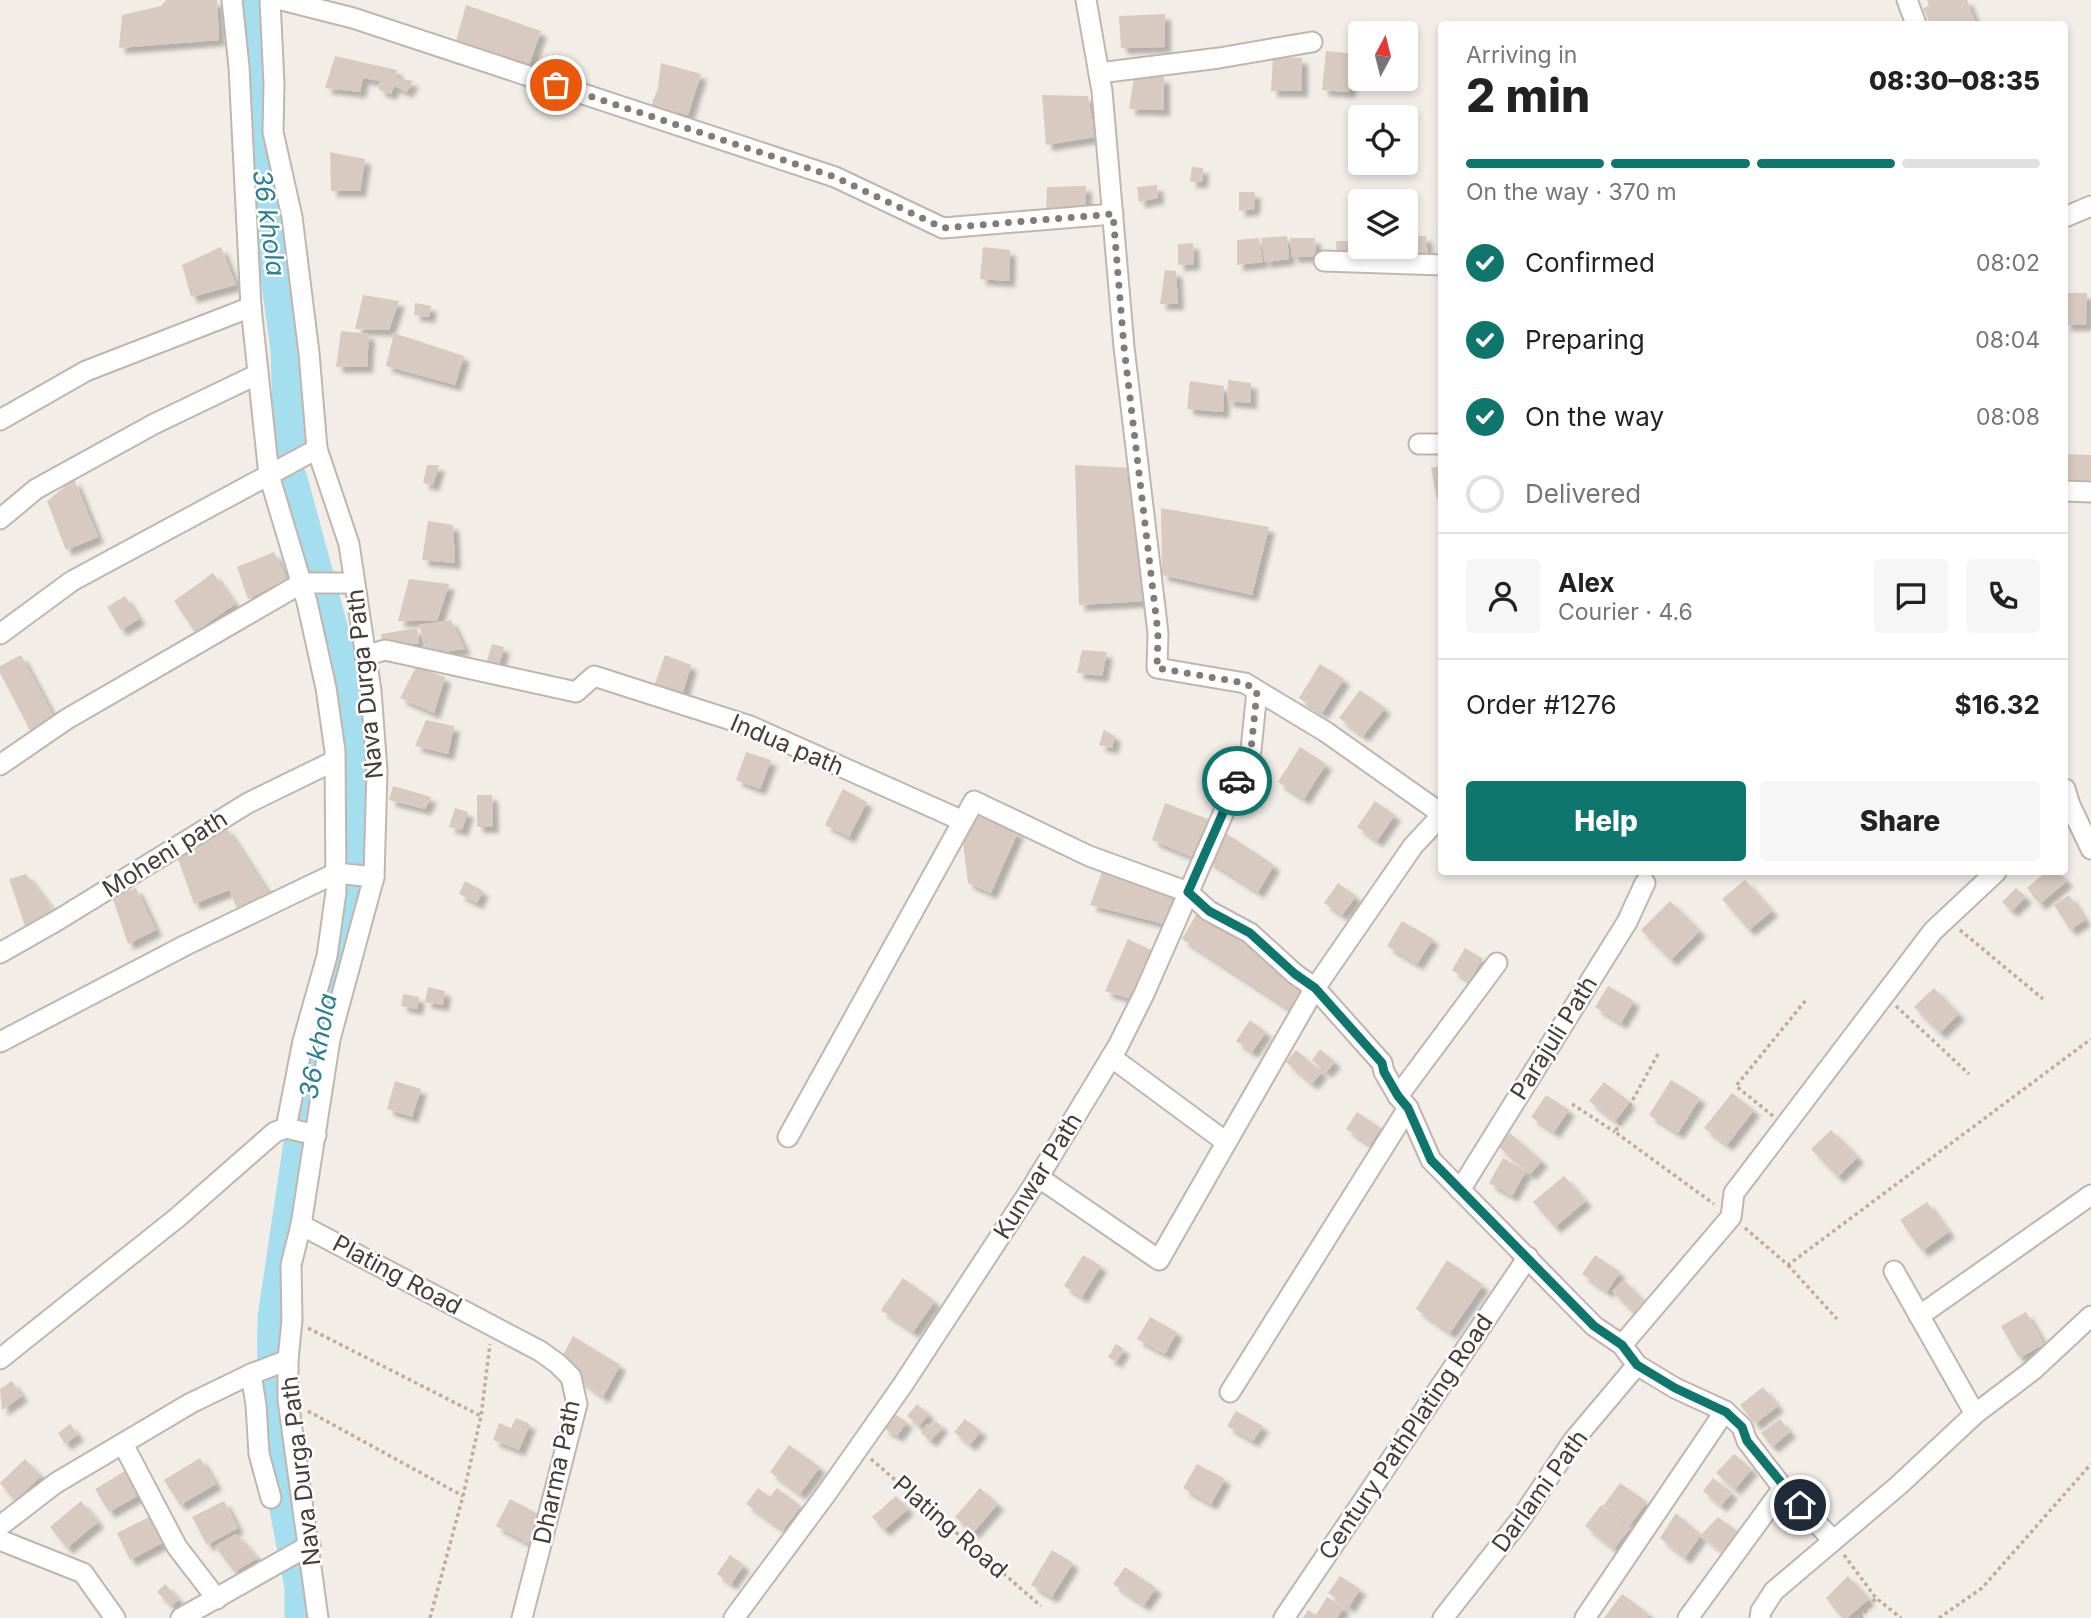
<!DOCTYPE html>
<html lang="en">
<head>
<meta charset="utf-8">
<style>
  :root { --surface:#fff; --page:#f6f6f6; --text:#222; --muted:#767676; --line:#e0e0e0; --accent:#0f766e }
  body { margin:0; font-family:Inter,sans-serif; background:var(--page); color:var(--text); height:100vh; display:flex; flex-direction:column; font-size:26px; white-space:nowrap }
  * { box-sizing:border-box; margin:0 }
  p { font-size:23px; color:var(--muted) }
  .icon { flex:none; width:38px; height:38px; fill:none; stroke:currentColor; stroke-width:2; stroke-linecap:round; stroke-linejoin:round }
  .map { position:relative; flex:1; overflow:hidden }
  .side { position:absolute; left:1438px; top:21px; width:630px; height:854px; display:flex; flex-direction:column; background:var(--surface); border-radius:7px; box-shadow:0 4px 10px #0003 }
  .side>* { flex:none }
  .needle { width:46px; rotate:7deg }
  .tools { position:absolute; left:1348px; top:21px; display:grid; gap:14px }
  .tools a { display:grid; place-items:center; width:70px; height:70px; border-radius:7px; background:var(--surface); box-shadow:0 4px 10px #0003; font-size:35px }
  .pin { position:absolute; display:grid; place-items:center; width:60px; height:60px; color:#fff; margin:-30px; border:4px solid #fff; border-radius:50%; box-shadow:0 2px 7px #0007 }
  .courier { position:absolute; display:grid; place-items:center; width:70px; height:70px; margin:-35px; border:5px solid #0f766e; border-radius:50%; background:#fff; color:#222; box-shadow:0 2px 9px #0007 }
  .head em { font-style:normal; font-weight:800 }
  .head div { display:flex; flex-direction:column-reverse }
  .head { display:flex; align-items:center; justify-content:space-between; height:119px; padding:0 28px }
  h1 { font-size:46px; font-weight:800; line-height:52px }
  .bar { display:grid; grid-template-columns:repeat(4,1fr); gap:10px 7px; align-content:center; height:84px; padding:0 28px }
  .bar i { height:9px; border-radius:5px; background:var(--line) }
  .bar .selected { background:var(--accent) }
  .bar p { grid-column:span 4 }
  .line { display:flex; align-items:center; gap:18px; padding:0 28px; border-top:2px solid var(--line) }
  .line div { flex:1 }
  .round { display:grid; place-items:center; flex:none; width:74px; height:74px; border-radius:7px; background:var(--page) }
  ol { padding:0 28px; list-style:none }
  li { display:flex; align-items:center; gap:21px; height:77px }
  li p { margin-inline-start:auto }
  li .icon { padding:7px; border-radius:50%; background:var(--accent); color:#fff; stroke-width:4 }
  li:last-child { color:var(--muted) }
  li i { width:38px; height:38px; border:4px solid var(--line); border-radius:50% }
  .button { display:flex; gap:14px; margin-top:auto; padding:14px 28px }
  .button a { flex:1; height:80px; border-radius:7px; background:var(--accent); color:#fff; font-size:28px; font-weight:800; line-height:80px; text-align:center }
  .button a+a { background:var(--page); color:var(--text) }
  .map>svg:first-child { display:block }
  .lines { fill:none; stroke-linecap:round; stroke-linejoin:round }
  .river { stroke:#a4deef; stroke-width:33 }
  .building { fill:#d8cac0; filter:url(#shadow) }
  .street-casing { stroke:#c1b6ad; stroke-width:23 }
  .path { stroke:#c0ac9b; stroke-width:3.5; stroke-dasharray:3.5 3.5; stroke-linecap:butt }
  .street { stroke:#fff; stroke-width:19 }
  .done { stroke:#837b74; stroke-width:7; stroke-dasharray:0 12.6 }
  .route { stroke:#0f766e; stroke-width:9 }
  .labels { text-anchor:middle; stroke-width:5; stroke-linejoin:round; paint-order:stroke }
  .street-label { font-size:24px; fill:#463d36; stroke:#fff }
  .water-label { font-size:26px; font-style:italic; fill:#2c7e98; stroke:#fff }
</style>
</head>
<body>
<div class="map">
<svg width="2091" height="1618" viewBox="0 0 2091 1618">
  <defs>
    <filter id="shadow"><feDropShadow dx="6" dy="6" stdDeviation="2" flood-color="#0004"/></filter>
  </defs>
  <rect width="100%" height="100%" fill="#f3ede7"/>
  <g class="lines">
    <g class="river">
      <path d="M249,0L252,97L287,349L290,447"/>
      <path d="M291,479L345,679L356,779L351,903L316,1035L274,1318L273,1441L301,1587V1618"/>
    </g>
  </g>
  <g class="building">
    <path d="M166,0H217L219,40L119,48L122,15L161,6Z"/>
    <path d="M1927,0H1967L1976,23L1930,24L1923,8L1929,6Z"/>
    <path d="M466,5L541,31L529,65L456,41Z"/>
    <path d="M1165,14V47L1121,48L1119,16Z"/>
    <path d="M1326,51L1357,54L1349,92L1322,90Z"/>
    <path d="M335,56L397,70L396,78L413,81L407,92L394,86L391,94L379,90L380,81L363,78L360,92L325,88Z"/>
    <path d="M1273,57L1302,58V91H1271Z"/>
    <path d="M661,63L701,74L688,115L651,106L658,88Z"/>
    <path d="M1134,77H1164V110L1129,109Z"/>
    <path d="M1042,95L1088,96L1095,137L1046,145Z"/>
    <path d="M330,152L365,159L360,191H331Z"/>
    <path d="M1192,167L1203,168L1202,182H1190Z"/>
    <path d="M1157,185L1158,198L1139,202L1137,187Z"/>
    <path d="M1086,186V211L1046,213L1047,187Z"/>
    <path d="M1239,192H1255L1254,209L1239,211Z"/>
    <path d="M1287,236L1289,259L1265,262L1261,238Z"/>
    <path d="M1405,236H1426L1428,259L1392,260V247H1405Z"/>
    <path d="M1259,238L1263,262L1237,265V240Z"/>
    <path d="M1290,238H1315L1316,256L1292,257Z"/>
    <path d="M1336,241H1358L1360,258L1337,257Z"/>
    <path d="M1193,243L1194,264L1178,265V244Z"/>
    <path d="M221,247L236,285L191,297L182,265Z"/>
    <path d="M983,247L1010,250L1009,281L980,279Z"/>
    <path d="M1367,247H1388L1387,259L1366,258Z"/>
    <path d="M1165,270L1176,271L1178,304H1160Z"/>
    <path d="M2065,293H2087L2086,325H2065Z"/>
    <path d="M363,295L399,301L389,330L355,329Z"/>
    <path d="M415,303L431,306L429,317L414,315Z"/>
    <path d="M341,331L369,334L367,367H336Z"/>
    <path d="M394,333L464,356L455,385L386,366Z"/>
    <path d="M1228,380L1251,383V403L1227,401Z"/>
    <path d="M1190,381L1224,386L1223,412L1187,409Z"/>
    <path d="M2065,454L2091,455V482H2065Z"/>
    <path d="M427,465H439L433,485L423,483Z"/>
    <path d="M1075,465L1132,468L1147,601L1079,605Z"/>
    <path d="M1442,466V498L1437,500L1431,468Z"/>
    <path d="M74,479L98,537L66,550L47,501Z"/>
    <path d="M1161,508L1269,527L1252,595L1162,575Z"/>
    <path d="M428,521L453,525L455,563L422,560Z"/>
    <path d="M274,552L287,579L248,599L237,567Z"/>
    <path d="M213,573L235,604L195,632L174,601Z"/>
    <path d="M409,579L449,584L437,621H398Z"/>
    <path d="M125,596L139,619L121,630L107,607Z"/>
    <path d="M451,620L465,649L427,654L419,625Z"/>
    <path d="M417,628L419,643L383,648L381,634Z"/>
    <path d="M492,644L504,647L498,668L486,664Z"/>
    <path d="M1082,650L1107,652L1102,676L1077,673Z"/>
    <path d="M21,655L54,717L30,730L0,673V666Z"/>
    <path d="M665,655L691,665L681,699L653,689Z"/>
    <path d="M1320,664L1344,679L1322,713L1299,698Z"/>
    <path d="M416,667L445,677L434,713L400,698Z"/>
    <path d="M1360,690L1385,708L1363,736L1339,718Z"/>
    <path d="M426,720L454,726L448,754L415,746Z"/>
    <path d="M1104,730L1115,736L1112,748L1099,745Z"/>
    <path d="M1300,747L1326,764L1304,799L1278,782Z"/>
    <path d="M746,752L771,760L760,789L736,780Z"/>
    <path d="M393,786L431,797L425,809L389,800Z"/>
    <path d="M843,789L867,802L849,837L825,825Z"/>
    <path d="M477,795H492L493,827H477Z"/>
    <path d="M1375,801L1395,815L1377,841L1357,827Z"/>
    <path d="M1165,803L1208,819L1192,857L1152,840Z"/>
    <path d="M455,808L468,812L462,830L449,827Z"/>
    <path d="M979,815L1018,832L991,893L968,883L963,842Z"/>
    <path d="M226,827L269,894L237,908L229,890L194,904L178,859Z"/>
    <path d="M1224,832L1274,865L1258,892L1207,860Z"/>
    <path d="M1103,869L1176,891L1164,924L1090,905Z"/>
    <path d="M2046,872H2059L2067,881L2040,904L2027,888Z"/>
    <path d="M26,874L56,914L26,929L9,879Z"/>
    <path d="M1745,880L1772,911L1749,930L1722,899Z"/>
    <path d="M465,881L483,891L477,903L459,894Z"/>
    <path d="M1338,883L1356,896L1342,915L1324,903Z"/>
    <path d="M136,888L156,930L128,944L112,896Z"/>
    <path d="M2016,888L2026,897L2012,911L2002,902Z"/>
    <path d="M2069,895L2085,920L2070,930L2054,905Z"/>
    <path d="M1670,901L1700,931L1671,960L1641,930Z"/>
    <path d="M1197,913L1239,935L1308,988L1289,1009L1182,939Z"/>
    <path d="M1402,921L1433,939L1417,964L1387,946Z"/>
    <path d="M1128,939L1155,952L1133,1000L1105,991Z"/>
    <path d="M1465,948L1483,959L1469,981L1452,970Z"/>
    <path d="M1608,986L1634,1001L1621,1023L1595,1007Z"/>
    <path d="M428,987L445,991L443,1005L425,1002Z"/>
    <path d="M1934,988L1959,1014L1940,1033L1914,1007Z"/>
    <path d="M403,994L419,997L417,1009L401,1006Z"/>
    <path d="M1250,1020L1266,1032L1252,1052L1236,1041Z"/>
    <path d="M1320,1049L1335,1062L1326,1072L1312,1060Z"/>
    <path d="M1296,1050L1322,1072L1312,1084L1286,1062Z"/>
    <path d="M1671,1080L1700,1098L1678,1133L1649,1115Z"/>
    <path d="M395,1081L421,1089L412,1117L387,1109Z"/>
    <path d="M1604,1082L1630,1102L1615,1121L1589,1101Z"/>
    <path d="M1732,1093L1754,1110L1727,1145L1704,1128Z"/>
    <path d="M1546,1095L1569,1110L1554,1132L1531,1117Z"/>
    <path d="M1357,1112L1381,1128L1370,1145L1346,1129Z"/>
    <path d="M1831,1130L1858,1157L1838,1177L1811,1149Z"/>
    <path d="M1510,1133L1542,1161L1530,1174L1498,1146Z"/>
    <path d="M1503,1158L1526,1171L1512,1196L1489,1183Z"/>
    <path d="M1564,1176L1586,1201L1555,1227L1533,1202Z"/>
    <path d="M1927,1202L1949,1232L1922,1251L1900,1220Z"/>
    <path d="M1083,1255L1101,1266L1082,1297L1064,1286Z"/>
    <path d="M1595,1255L1620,1272L1607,1292L1582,1274Z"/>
    <path d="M1447,1260L1483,1285L1450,1333L1416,1309Z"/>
    <path d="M903,1278L935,1301L913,1332L881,1310Z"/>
    <path d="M1624,1280L1645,1302L1634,1313L1612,1291Z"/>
    <path d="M2026,1312L2044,1344L2019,1358L2001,1326Z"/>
    <path d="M1150,1317L1177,1332L1165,1354L1137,1339Z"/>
    <path d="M573,1336L620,1365L603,1397L558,1364Z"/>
    <path d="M1116,1344L1124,1349L1116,1362L1108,1357Z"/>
    <path d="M12,1381L22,1396L2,1410L0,1389Z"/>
    <path d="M1763,1387L1778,1406L1755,1424L1740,1405Z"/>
    <path d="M917,1404L929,1414L919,1426L907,1416Z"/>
    <path d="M1236,1411L1263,1426L1253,1441L1227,1426Z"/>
    <path d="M893,1413L907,1422L897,1436L883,1428Z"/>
    <path d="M516,1418L530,1424L519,1450L493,1440L499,1423L511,1428Z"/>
    <path d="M965,1419L981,1431L970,1445L954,1432Z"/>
    <path d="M1780,1419L1790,1432L1772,1447L1761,1433Z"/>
    <path d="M935,1421L942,1426L931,1441L921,1433L927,1424L931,1427Z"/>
    <path d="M70,1424L78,1435L65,1444L58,1433Z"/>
    <path d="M789,1445L820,1467L800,1494L770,1472Z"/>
    <path d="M1734,1454L1752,1469L1735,1489L1716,1473Z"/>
    <path d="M200,1458L216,1484L180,1505L164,1480Z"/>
    <path d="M25,1459L41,1476L15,1501L0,1483Z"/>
    <path d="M1197,1464L1225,1479L1211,1504L1183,1488Z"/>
    <path d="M125,1471L139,1495L109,1512L95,1489Z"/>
    <path d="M1713,1478L1732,1493L1721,1506L1703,1491Z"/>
    <path d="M1620,1483L1647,1502L1630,1525L1603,1506Z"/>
    <path d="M758,1488L770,1497L777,1488L801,1506L783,1530L746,1504Z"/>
    <path d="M980,1488L998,1504L973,1533L955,1517Z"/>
    <path d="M896,1496L908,1509L884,1530L872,1517Z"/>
    <path d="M510,1499L546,1518L532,1545L496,1526Z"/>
    <path d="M81,1501L98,1522L67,1548L50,1527Z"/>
    <path d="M224,1501L238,1528L207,1545L192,1517Z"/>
    <path d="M1601,1505L1630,1528L1614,1549L1585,1526Z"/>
    <path d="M1676,1513L1701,1535L1685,1558L1660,1538Z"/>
    <path d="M149,1517L162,1543L130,1560L117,1533Z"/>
    <path d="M1718,1517L1744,1536L1728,1556L1701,1535Z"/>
    <path d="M236,1534L258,1558L234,1572L215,1546Z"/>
    <path d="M1052,1550L1073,1563L1052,1597L1031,1585Z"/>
    <path d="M730,1555L744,1565L731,1584L717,1574Z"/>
    <path d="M1125,1567L1156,1588L1144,1605L1113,1584Z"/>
    <path d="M1340,1576L1360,1589L1349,1607L1328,1593Z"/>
    <path d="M1848,1576L1869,1599L1847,1618H1842L1826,1598Z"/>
    <path d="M165,1584L179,1599L171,1606L157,1592Z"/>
    <path d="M1622,1594L1649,1614L1646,1618H1604Z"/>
    <path d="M1327,1597L1344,1607L1337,1618H1303L1308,1610L1316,1615Z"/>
  </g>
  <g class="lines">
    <defs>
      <g id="street">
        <path d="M232,0L239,67L251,307L269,475L307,602L326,688L335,751L336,892L327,956L303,1041L286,1128"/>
        <path d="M270,0L274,84L273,132L292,217L309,353L317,449L349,544L371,691L377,771L374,877L330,1039L301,1225L291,1265L292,1320L288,1360V1400L318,1618"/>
        <path d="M282,0L353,18L835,177L943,228L1113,214"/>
        <path d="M1086,0L1102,91L1124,347L1158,633L1157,668L1245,683L1326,732L1442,814"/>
        <path d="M1907,0L1916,24"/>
        <path d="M1099,73L1219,58L1312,42"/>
        <path d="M2065,217L2091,206"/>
        <path d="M1324,261L1442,265"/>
        <path d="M0,420L86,371L251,307"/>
        <path d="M1419,444H1442"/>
        <path d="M2065,491L2091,492"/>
        <path d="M0,519L36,489L154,424L258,374"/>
        <path d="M0,634L72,581L317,449"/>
        <path d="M365,656L385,650L576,692L594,676L750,726L963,821L974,801L1089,856L1188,892L1209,911L1250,933L1295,974L1315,988L1382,1063L1384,1072L1398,1096L1408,1108L1431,1160L1594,1326L1622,1345L1637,1365L1675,1388L1725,1411L1742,1427L1747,1441L1783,1488L1833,1540"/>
        <path d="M0,765L67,719L302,583H354"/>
        <path d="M2065,789L2070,805L2091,849"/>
        <path d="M0,953L58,920L248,803L334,761"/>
        <path d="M0,1042L186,945L336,873L374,877"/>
        <path d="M1111,1057L1226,1142"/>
        <path d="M1398,1096L1497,963"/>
        <path d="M788,1137L963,821"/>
        <path d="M1038,1177L1159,1260L1315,988L1413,846L1442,815"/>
        <path d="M1460,1190L1627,922L1645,883"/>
        <path d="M301,1225L540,1351L558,1364L571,1377L577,1404L522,1618"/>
        <path d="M1894,1271L1975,1414"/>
        <path d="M1919,1316L2091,1195"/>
        <path d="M1622,1345L1731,1217L1734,1193L1933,931L1996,872"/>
        <path d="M0,1359L178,1217L275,1132L286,1128L316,1135"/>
        <path d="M251,1374L256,1405L259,1454L271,1498"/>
        <path d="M1230,1392L1408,1108"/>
        <path d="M123,1444L177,1547L217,1599"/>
        <path d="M0,1526L56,1483L191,1403L251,1374L288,1360"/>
        <path d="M0,1540L83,1573L115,1618"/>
        <path d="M181,1618L310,1545"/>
        <path d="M734,1618L826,1494L902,1386L1033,1186L1118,1046L1144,994L1251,750L1257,691"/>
        <path d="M1284,1618L1528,1257"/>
        <path d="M1443,1618L1520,1520L1573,1441L1637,1365"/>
        <path d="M1585,1618L1725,1411"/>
        <path d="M1688,1618L1783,1488"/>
        <path d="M1760,1618L1761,1611L1774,1591L1899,1485L1975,1414L2033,1370L2091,1316"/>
      </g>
    </defs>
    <use href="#street" class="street-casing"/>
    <g class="path">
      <path d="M1960,930L2043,999"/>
      <path d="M1896,1006L1969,1074"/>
      <path d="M1658,1054L1615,1132L1714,1204"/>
      <path d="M1572,1104L1615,1132"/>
      <path d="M1773,1116L1736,1086L1806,1000"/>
      <path d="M1745,1228L1788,1265L2091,1039"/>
      <path d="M1788,1265L1837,1319"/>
      <path d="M308,1328L481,1416"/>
      <path d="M308,1411L463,1496"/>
      <path d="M871,1459L1041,1606"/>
      <path d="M1844,1555L1876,1598L1901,1618"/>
      <path d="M430,1618L463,1496L481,1416L490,1344"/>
      <path d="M1860,1618L1876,1598"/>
      <path d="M1939,1618L1982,1588L2091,1464"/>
    </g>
    <use href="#street" class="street"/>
  </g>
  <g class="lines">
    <path class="done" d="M556,85L835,177L943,228L1113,214L1124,347L1158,633L1157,668L1245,683L1257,691L1251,750L1237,781"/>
    <path class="route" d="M1237,781L1188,892L1209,911L1250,933L1295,974L1315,988L1382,1063L1384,1072L1398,1096L1408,1108L1431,1160L1594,1326L1622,1345L1637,1365L1675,1388L1726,1412L1742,1427L1747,1441L1800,1505"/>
  </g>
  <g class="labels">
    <g class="street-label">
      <text transform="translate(365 684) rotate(-96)" y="8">Nava Durga Path</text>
      <text transform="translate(787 745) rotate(23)" y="8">Indua path</text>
      <text transform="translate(165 854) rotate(-32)" y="8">Moheni path</text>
      <text transform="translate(1554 1038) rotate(-58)" y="8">Parajuli Path</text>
      <text transform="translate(1038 1176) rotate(-58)" y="8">Kunwar Path</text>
      <text transform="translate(397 1275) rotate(28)" y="8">Plating Road</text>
      <text transform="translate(1406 1437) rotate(-56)" y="8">Century PathPlating Road</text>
      <text transform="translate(301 1471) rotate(-97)" y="8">Nava Durga Path</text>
      <text transform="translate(557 1472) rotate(-78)" y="8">Dharma Path</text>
      <text transform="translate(1540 1491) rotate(-54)" y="8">Darlami Path</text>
      <text transform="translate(950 1527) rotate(41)" y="8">Plating Road</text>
    </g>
    <g class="water-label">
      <text transform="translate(269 223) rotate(82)" y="9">36 khola</text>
      <text transform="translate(318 1046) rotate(-79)" y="9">36 khola</text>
    </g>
  </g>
</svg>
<div class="tools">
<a><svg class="needle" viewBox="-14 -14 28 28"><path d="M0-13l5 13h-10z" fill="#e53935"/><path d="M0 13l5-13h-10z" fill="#767676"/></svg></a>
<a><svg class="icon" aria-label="locate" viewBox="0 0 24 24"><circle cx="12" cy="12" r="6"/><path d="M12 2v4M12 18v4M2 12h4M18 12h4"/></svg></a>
<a><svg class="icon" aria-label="layers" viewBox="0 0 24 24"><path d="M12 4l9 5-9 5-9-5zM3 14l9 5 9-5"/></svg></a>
</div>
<div class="pin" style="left:556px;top:85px;background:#ea580c"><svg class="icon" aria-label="bag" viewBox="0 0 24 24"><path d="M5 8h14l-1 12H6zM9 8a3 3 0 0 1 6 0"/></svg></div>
<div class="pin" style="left:1800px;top:1505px;background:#1f2937"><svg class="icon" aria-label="home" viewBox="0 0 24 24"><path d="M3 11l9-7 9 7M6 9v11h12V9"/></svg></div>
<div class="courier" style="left:1237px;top:781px"><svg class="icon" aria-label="car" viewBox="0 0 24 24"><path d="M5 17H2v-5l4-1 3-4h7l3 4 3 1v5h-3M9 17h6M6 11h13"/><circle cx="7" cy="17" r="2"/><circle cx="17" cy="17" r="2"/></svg></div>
<section class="side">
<div class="head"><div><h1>2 min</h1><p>Arriving in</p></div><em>08:30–08:35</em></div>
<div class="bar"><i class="selected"></i><i class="selected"></i><i class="selected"></i><i></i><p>On the way · 370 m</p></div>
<ol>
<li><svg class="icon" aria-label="check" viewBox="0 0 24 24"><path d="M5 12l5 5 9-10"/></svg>Confirmed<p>08:02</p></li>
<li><svg class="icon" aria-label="check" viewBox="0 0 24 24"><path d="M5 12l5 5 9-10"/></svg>Preparing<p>08:04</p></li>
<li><svg class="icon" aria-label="check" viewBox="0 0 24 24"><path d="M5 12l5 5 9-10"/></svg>On the way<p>08:08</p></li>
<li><i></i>Delivered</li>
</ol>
<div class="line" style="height:126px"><a class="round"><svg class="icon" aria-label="person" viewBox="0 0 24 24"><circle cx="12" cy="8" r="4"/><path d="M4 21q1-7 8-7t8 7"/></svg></a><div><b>Alex</b><p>Courier · 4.6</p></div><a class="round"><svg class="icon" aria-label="chat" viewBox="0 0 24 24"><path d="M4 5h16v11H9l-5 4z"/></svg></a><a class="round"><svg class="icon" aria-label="phone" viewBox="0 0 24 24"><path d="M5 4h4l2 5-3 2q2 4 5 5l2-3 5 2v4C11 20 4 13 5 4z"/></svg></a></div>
<div class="line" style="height:91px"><div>Order #1276</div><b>$16.32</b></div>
<div class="button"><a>Help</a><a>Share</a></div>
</section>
</div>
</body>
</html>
